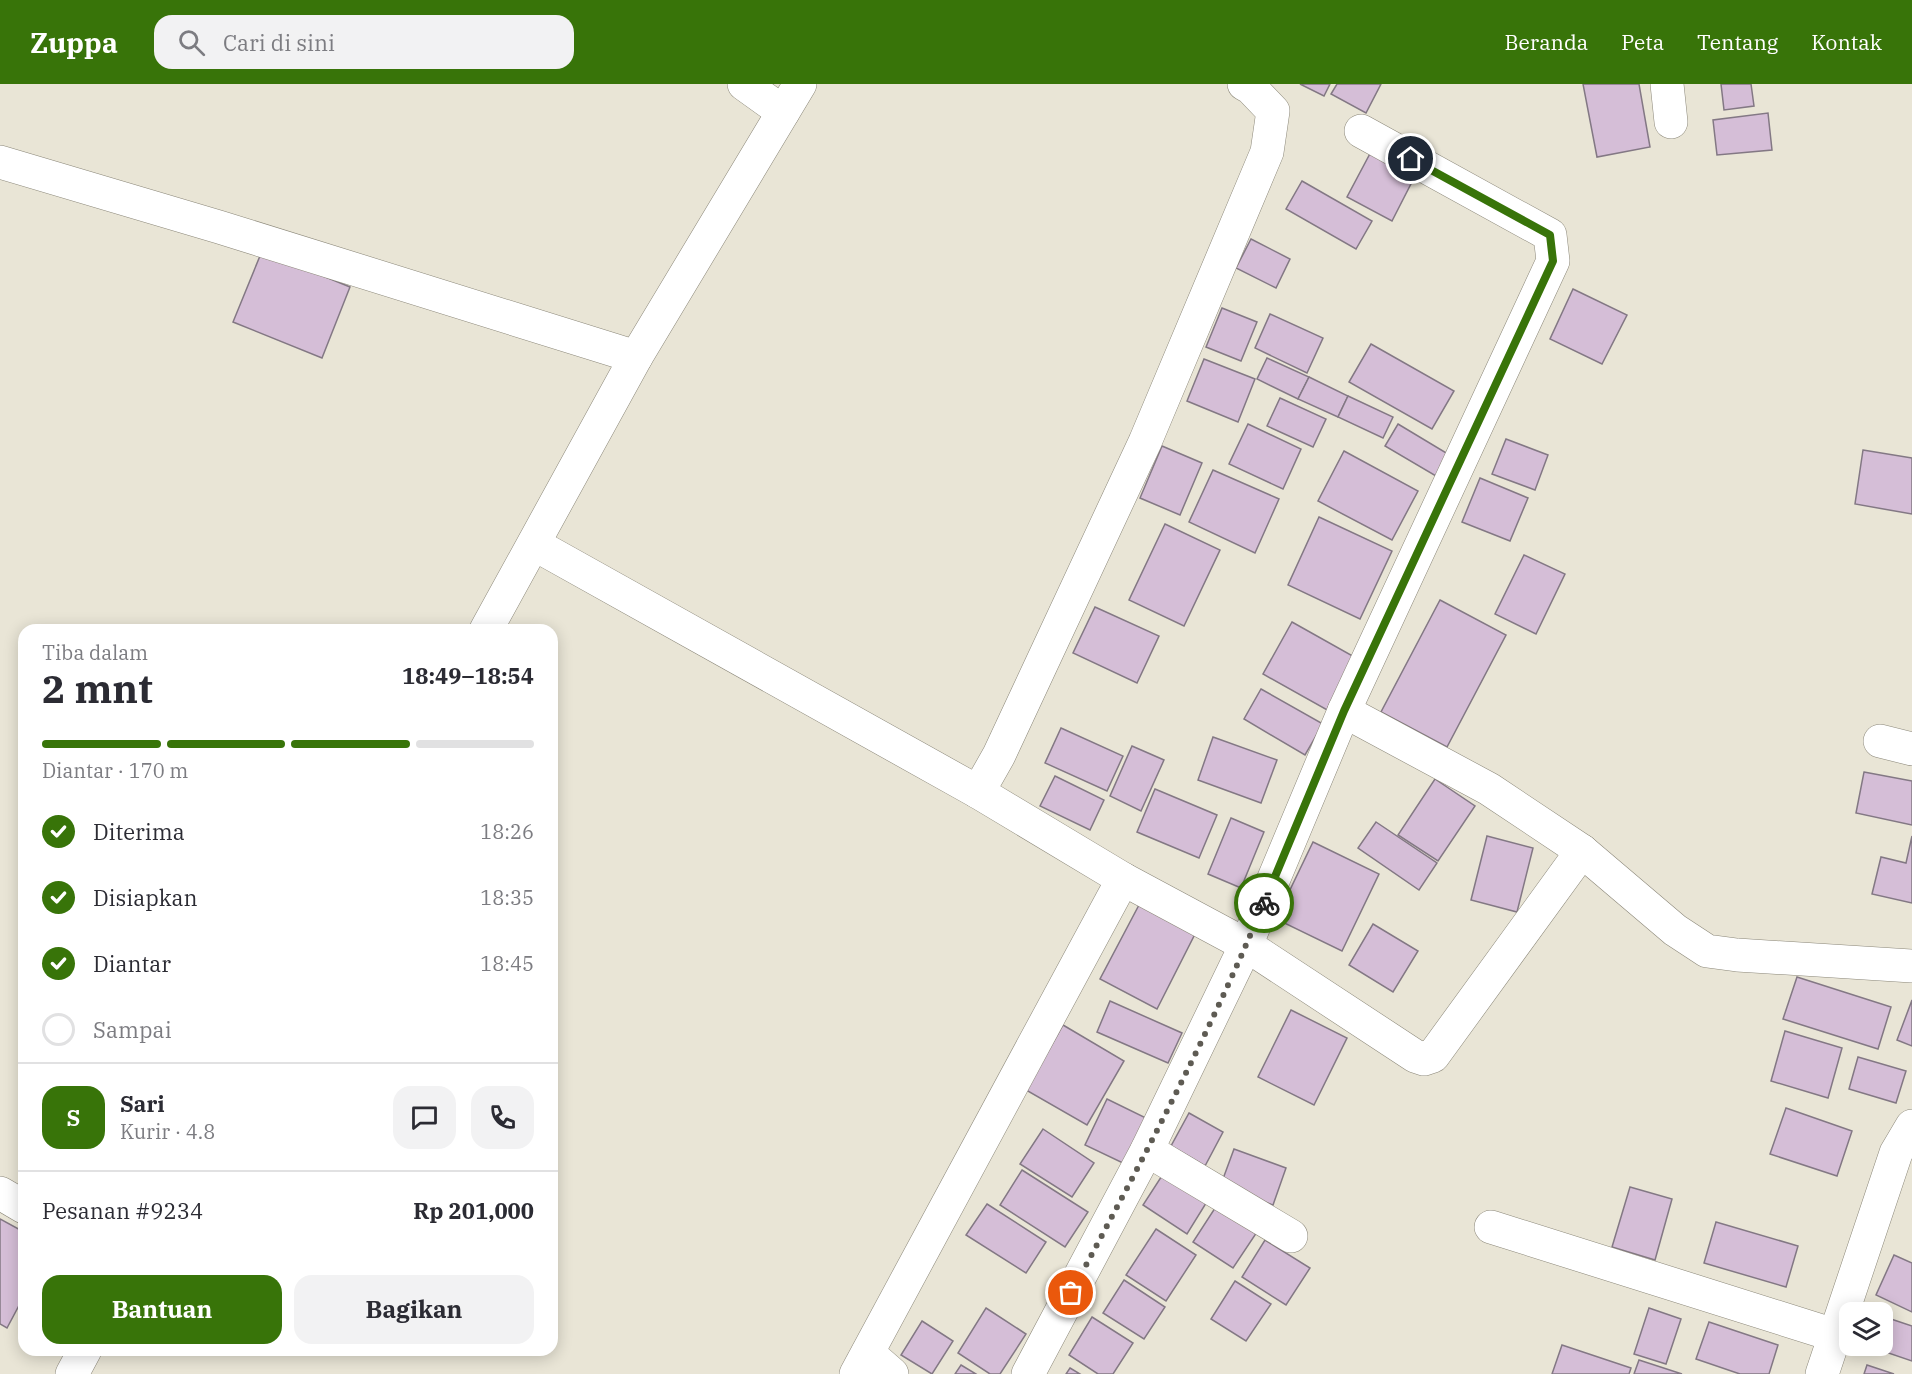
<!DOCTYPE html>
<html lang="id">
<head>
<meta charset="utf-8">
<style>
  :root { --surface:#fff; --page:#f2f2f3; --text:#2b2b33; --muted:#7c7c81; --line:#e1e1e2; --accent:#387409 }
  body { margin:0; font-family:"IBM Plex Serif",serif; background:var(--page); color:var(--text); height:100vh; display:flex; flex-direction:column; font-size:22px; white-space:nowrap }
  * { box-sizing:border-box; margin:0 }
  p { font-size:20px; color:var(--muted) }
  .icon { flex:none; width:33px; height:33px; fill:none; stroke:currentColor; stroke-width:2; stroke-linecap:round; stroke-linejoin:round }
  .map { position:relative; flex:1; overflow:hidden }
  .panel { position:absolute; left:18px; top:540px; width:540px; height:732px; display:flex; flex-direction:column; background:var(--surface); border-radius:18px; box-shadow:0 3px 15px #0003 }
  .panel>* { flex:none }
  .tools { position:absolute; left:1839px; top:1218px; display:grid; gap:12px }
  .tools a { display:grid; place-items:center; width:54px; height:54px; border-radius:12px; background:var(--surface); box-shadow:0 3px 15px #0003; font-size:30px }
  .pin { position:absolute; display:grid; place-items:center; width:51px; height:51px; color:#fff; margin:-26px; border:3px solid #fff; border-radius:50%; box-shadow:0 2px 6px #0007 }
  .courier { position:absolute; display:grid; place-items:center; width:60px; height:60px; margin:-30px; border:4px solid #387409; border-radius:50%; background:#fff; color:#222; box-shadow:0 2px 8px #0007 }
  .head em { font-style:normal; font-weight:700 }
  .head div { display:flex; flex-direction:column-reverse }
  .head { display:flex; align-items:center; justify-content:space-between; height:102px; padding:0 24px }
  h1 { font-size:39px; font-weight:700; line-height:45px }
  .bar { display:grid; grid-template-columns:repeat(4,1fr); gap:9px 6px; align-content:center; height:72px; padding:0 24px }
  .bar i { height:8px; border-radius:4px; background:var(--line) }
  .bar .on { background:var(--accent) }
  .bar p { grid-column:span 4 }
  .line { display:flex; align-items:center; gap:15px; padding:0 24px; border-top:2px solid var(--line) }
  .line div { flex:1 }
  .round { display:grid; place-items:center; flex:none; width:63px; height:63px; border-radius:18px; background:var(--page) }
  ol { padding:0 24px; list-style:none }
  li { display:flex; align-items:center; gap:18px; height:66px }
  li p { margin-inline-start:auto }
  li .icon { padding:6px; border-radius:50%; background:var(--accent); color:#fff; stroke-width:4 }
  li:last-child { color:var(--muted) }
  li i { width:33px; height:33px; border:3px solid var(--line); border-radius:50% }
  .primary-button { display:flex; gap:12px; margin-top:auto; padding:12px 24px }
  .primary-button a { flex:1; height:69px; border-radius:18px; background:var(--accent); color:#fff; font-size:24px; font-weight:700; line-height:69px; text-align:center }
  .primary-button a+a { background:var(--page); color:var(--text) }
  header { display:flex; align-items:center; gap:36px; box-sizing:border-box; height:84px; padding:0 30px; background:var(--accent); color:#fff }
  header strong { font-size:28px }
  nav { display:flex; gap:33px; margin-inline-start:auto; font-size:21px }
  .search { width:420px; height:54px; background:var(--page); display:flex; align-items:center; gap:15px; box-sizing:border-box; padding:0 21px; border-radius:18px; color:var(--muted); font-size:22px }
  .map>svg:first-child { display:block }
  .building { fill:#d5bed7; stroke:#837884; stroke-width:1.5 }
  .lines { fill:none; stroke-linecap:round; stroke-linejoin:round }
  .minor-casing { stroke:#8b8779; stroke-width:34 }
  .minor { stroke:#fff; stroke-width:33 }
  .done { stroke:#5e5b53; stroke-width:6; stroke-dasharray:0 10.8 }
  .route { stroke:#387409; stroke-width:8 }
</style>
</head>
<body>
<header>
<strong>Zuppa</strong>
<div class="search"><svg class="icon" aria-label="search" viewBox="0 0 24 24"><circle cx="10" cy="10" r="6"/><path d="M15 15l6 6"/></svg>Cari di sini</div>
<nav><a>Beranda</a><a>Peta</a><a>Tentang</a><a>Kontak</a></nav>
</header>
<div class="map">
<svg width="1912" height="1290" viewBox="0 0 1912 1290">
  <rect width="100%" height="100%" fill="#e9e5d6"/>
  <g class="building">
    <path d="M1300,0H1330L1324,12Z"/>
    <path d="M1337,0H1381L1366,29L1331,10Z"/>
    <path d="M1583,0H1639L1650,63L1597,73Z"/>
    <path d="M1721,0H1751L1754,22L1724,26Z"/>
    <path d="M1768,29L1772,66L1717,71L1713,36Z"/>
    <path d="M1373,64L1417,88L1392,137L1347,113Z"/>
    <path d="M1302,97L1372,137L1356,165L1286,125Z"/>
    <path d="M1251,155L1290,175L1276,204L1236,184Z"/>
    <path d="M262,167L350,203L322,274L233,238Z"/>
    <path d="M1573,205L1627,231L1602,280L1550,255Z"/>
    <path d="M1222,224L1257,238L1241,277L1206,263Z"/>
    <path d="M1270,230L1323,254L1307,289L1255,264Z"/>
    <path d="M1371,260L1454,307L1432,345L1349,298Z"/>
    <path d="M1267,274L1309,293L1298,315L1257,295Z"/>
    <path d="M1204,275L1255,295L1238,338L1187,317Z"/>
    <path d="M1309,293L1348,312L1338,333L1298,315Z"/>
    <path d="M1348,312L1393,333L1383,354L1338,333Z"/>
    <path d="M1280,314L1326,335L1313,363L1267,342Z"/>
    <path d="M1248,340L1301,365L1283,405L1229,380Z"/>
    <path d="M1398,340L1453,373L1441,395L1385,362Z"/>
    <path d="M1506,355L1548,371L1535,406L1492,390Z"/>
    <path d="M1162,362L1202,379L1180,431L1140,414Z"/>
    <path d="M1863,366L1912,374V430L1855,420Z"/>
    <path d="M1344,367L1418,407L1392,456L1318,417Z"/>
    <path d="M1213,386L1279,415L1255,469L1189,438Z"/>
    <path d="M1480,394L1528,414L1510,457L1462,438Z"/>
    <path d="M1319,433L1392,467L1360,535L1288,501Z"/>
    <path d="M1165,440L1220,466L1184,542L1129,516Z"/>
    <path d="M1524,471L1565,490L1536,550L1495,530Z"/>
    <path d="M1440,516L1506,551L1447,663L1381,628Z"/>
    <path d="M1095,523L1159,552L1137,599L1073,569Z"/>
    <path d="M1292,538L1358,575L1329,627L1263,590Z"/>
    <path d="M1261,605L1323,640L1305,671L1244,635Z"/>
    <path d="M1061,644L1123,672L1107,707L1045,679Z"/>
    <path d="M1213,653L1277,676L1261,719L1198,696Z"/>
    <path d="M1132,662L1164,676L1141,727L1110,712Z"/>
    <path d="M1864,688L1912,697V741L1856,729Z"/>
    <path d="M1055,692L1104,716L1090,746L1040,722Z"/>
    <path d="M1435,695L1475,722L1438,777L1398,751Z"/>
    <path d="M1155,705L1217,731L1199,774L1137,748Z"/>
    <path d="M1231,734L1264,748L1241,804L1208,790Z"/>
    <path d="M1376,738L1437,779L1419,806L1358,764Z"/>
    <path d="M1487,752L1533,764L1517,828L1471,816Z"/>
    <path d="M1912,752V819L1872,810L1881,773L1906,779Z"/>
    <path d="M1313,758L1379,790L1342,867L1276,835Z"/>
    <path d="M1139,821L1195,850L1157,925L1100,895Z"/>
    <path d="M1373,840L1418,867L1393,908L1349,881Z"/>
    <path d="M1797,893L1891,923L1878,965L1783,935Z"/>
    <path d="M1912,916V962L1897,956Z"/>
    <path d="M1110,917L1182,949L1168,979L1097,948Z"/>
    <path d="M1291,926L1347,954L1314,1021L1258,993Z"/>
    <path d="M1063,941L1124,977L1087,1041L1026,1006Z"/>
    <path d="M1785,947L1842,964L1828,1014L1771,997Z"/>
    <path d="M1858,973L1906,987L1896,1019L1849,1005Z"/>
    <path d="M1107,1015L1146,1034L1125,1080L1085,1061Z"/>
    <path d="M1786,1024L1852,1047L1837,1092L1770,1070Z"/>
    <path d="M1189,1029L1223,1048L1205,1082L1171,1062Z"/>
    <path d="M1043,1045L1094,1079L1072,1113L1020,1080Z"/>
    <path d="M1234,1065L1286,1084L1273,1121L1220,1103Z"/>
    <path d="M1022,1086L1088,1128L1065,1163L1000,1121Z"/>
    <path d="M1165,1087L1208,1116L1187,1150L1143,1121Z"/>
    <path d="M1630,1103L1672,1115L1655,1176L1612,1163Z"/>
    <path d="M987,1120L1046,1158L1026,1189L966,1151Z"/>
    <path d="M1217,1121L1257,1148L1233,1184L1193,1158Z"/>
    <path d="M0,1135L24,1148V1212L7,1244L0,1240Z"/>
    <path d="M1716,1138L1798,1162L1786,1203L1704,1179Z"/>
    <path d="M1156,1145L1196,1171L1166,1217L1126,1191Z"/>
    <path d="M1265,1156L1310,1184L1286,1221L1242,1193Z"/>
    <path d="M1894,1171L1912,1179V1228L1876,1211Z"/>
    <path d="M1124,1196L1165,1223L1144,1255L1103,1229Z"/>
    <path d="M1235,1197L1271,1220L1246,1257L1211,1235Z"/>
    <path d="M986,1224L1026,1250L1000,1290H990L958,1269Z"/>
    <path d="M1649,1224L1681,1235L1666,1280L1634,1270Z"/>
    <path d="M1882,1232L1912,1242V1277L1868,1262H1882Z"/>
    <path d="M1092,1233L1133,1259L1113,1290H1098L1069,1271Z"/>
    <path d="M922,1237L953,1257L932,1290L901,1271Z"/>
    <path d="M1709,1238L1778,1261L1769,1290H1740L1696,1275Z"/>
    <path d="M1562,1261L1631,1284L1629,1290H1552Z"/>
    <path d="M1639,1276L1682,1290H1634Z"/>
    <path d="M961,1281L976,1290H955Z"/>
    <path d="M1867,1281L1894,1290H1864Z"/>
    <path d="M1070,1284L1080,1290H1066Z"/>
  </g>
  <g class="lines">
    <defs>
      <g id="minor">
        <path d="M744,0L783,28"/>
        <path d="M1244,0L1251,4L1273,27L1267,68L1145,358L999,671L978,708L1123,795L1246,861L1415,972L1424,975L1433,972L1582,767"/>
        <path d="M1667,0L1671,38"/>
        <path d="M0,78L219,143L636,273"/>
        <path d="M534,460L978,708"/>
        <path d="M486,546L636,273L800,0"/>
        <path d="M1344,627L1489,705L1582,767L1675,846L1707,867L1737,871L1912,882"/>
        <path d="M1880,657L1912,665"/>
        <path d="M1147,1066L1291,1152"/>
        <path d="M0,1109L24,1123"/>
        <path d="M1491,1143L1834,1251"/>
        <path d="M868,1269L892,1290"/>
        <path d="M72,1290L85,1266"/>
        <path d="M856,1290L1123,795"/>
        <path d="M1028,1290L1147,1066L1246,861L1344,627L1553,177L1550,151L1361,47"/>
        <path d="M1822,1290L1896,1069L1912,1042"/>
      </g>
    </defs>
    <use href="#minor" class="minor-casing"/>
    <use href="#minor" class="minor"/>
  </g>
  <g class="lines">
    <path class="done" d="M1071,1209C1140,1081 1208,953 1264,819"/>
    <path class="route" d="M1264,819L1344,627L1553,177L1550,151L1411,75"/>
  </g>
</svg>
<div class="tools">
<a><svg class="icon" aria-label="layers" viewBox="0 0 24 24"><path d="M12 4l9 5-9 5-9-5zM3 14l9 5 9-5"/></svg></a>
</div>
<div class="pin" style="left:1071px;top:1209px;background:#ea580c"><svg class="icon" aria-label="bag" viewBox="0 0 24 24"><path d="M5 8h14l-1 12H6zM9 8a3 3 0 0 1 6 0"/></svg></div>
<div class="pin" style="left:1411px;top:75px;background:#1f2937"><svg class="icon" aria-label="home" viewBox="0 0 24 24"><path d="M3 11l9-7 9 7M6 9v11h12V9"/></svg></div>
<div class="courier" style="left:1264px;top:819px"><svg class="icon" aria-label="bike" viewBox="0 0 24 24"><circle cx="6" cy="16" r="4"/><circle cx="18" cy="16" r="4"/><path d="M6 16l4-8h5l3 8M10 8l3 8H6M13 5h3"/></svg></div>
<section class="panel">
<div class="head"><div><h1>2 mnt</h1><p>Tiba dalam</p></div><em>18:49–18:54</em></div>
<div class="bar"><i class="on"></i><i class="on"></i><i class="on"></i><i></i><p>Diantar · 170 m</p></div>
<ol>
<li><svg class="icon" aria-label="check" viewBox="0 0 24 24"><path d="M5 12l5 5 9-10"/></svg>Diterima<p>18:26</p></li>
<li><svg class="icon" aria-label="check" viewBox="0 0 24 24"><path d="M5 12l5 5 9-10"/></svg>Disiapkan<p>18:35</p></li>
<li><svg class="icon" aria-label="check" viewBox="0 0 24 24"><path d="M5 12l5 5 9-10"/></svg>Diantar<p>18:45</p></li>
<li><i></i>Sampai</li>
</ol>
<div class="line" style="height:108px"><b class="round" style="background:var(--accent);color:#fff">S</b><div><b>Sari</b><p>Kurir · 4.8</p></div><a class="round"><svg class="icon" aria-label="chat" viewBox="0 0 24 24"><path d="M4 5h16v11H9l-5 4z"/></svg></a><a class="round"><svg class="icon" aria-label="phone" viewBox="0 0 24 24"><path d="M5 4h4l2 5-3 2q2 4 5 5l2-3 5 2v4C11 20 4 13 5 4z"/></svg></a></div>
<div class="line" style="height:78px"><div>Pesanan #9234</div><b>Rp 201,000</b></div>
<div class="primary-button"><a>Bantuan</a><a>Bagikan</a></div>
</section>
</div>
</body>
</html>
